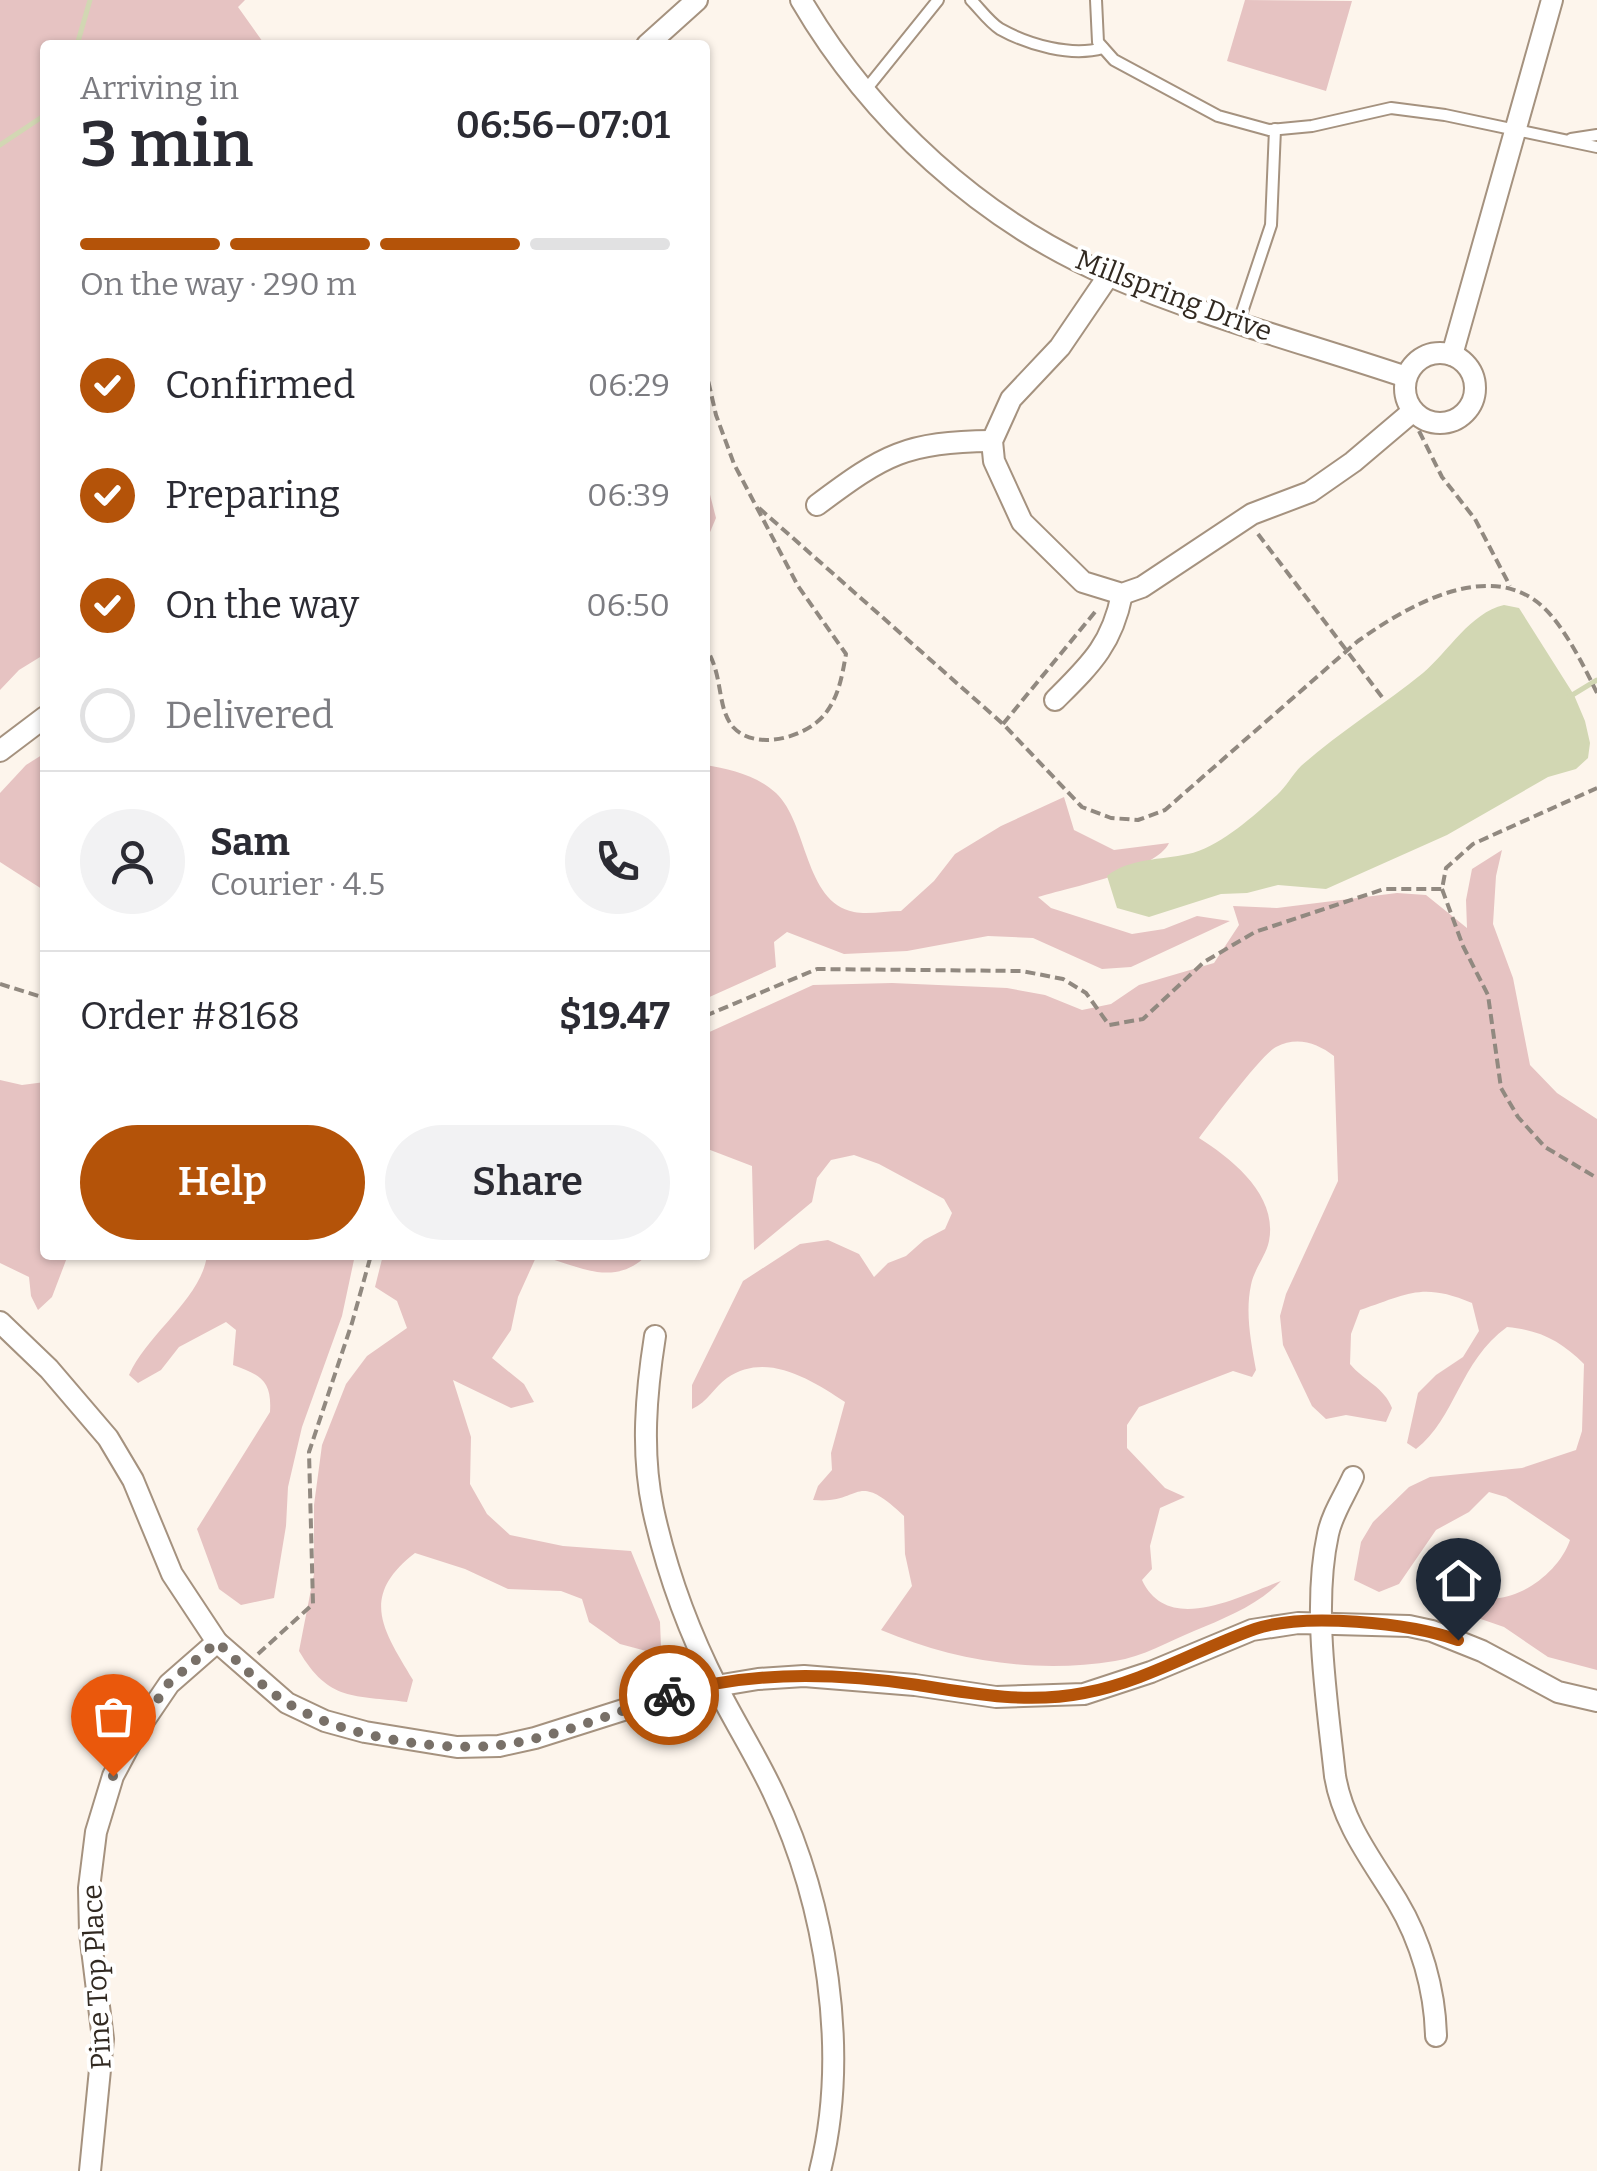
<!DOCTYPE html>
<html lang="en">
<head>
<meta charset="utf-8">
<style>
  :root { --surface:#fff; --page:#f2f2f3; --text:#2b2b33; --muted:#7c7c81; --line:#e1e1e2; --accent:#b45309 }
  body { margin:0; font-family:Bitter,serif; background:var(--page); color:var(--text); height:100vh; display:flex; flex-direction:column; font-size:38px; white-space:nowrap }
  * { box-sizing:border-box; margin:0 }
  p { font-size:32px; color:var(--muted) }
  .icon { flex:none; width:55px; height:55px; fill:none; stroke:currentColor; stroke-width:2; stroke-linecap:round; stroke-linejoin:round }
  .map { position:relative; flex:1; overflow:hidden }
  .panel { position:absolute; left:40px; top:40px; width:670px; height:1220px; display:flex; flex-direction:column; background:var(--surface); border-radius:10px; box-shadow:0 2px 8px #0004 }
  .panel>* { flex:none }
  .pin { position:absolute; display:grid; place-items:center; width:85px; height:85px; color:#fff; margin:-102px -42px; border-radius:50% 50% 50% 0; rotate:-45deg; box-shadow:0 0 10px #0007 }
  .pin .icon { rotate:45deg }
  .courier { position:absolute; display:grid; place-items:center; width:100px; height:100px; margin:-50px; border:8px solid #b45309; border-radius:50%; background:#fff; color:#222; box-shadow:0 2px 12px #0007 }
  .summary em { font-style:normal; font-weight:600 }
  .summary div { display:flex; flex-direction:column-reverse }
  .summary { display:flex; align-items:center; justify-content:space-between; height:170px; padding:0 40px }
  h1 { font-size:65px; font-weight:600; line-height:75px }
  .bar { display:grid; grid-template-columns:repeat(4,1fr); gap:15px 10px; align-content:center; height:120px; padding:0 40px }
  .bar i { height:12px; border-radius:8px; background:var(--line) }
  .bar .current { background:var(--accent) }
  .bar p { grid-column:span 4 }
  .line { display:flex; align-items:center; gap:25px; padding:0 40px; border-top:2px solid var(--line) }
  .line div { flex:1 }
  .round { display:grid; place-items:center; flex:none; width:105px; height:105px; border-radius:52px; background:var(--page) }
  ol { padding:0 40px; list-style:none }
  li { display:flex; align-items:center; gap:30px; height:110px }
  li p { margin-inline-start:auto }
  li .icon { padding:10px; border-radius:50%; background:var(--accent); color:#fff; stroke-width:4 }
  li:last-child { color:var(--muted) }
  li i { width:55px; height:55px; border:5px solid var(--line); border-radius:50% }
  .cta { display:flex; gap:20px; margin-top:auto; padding:20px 40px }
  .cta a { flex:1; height:115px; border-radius:60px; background:var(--accent); color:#fff; font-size:40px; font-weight:600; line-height:115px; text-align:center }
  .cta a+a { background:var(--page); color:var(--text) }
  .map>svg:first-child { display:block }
  .green { fill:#e6c3c2 }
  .water { fill:#d2d7b3 }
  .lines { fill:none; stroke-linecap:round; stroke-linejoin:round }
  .stream { stroke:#d2d7b3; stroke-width:5 }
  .lane-casing { stroke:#a5927f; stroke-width:14 }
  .street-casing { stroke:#a5927f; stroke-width:24 }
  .path { stroke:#918980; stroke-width:4; stroke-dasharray:10 5; stroke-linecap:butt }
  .lane { stroke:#fff; stroke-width:10 }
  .street { stroke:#fff; stroke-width:20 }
  .done { stroke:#787068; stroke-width:10; stroke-dasharray:0 18 }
  .route { stroke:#b45309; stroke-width:12 }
  .labels { text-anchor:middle; stroke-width:8; stroke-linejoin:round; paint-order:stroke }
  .street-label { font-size:28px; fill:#312921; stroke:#fff }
</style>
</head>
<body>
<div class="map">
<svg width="1597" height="2171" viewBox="0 0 1597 2171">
  <rect width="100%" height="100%" fill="#fdf5ec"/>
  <g class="green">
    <path d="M0,0H245L238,7L265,45H45V654L19,670L0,690Z"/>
    <path d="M1245,0L1352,1L1326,91L1227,61Z"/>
    <path d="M705,475L716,518L705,544Z"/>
    <path d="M45,753V891L0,862V793L26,765Z"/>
    <path d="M705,765C730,769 756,775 776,793C808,823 804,902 854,912C868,915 886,911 901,911L934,881L955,854L1001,826L1064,797L1074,830L1114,850L1169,843C1157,870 1068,888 1038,897L1051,908L1132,934L1164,929L1197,916L1230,921L1131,967L1102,969L1033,938L988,936L907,951L844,954L787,932L774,942L776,967L705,999Z"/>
    <path d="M1502,850L1496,876L1493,924L1513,978L1530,1065L1557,1093L1597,1119V1670L1548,1657L1504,1627L1449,1608C1472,1593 1489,1603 1512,1595C1537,1587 1562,1564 1570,1540L1506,1497L1489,1492L1469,1512L1436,1530L1399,1584L1379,1592L1354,1580L1361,1542L1373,1522L1409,1487L1430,1477L1522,1468L1576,1450L1582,1431L1584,1364C1561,1341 1540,1330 1507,1327C1459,1362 1456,1418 1416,1449L1407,1443L1418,1393L1436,1375L1463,1357L1479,1331L1472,1303C1422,1282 1408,1294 1360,1310L1351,1334L1350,1364C1364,1381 1384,1387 1392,1408L1386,1422L1346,1415L1326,1419L1312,1406L1283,1345L1280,1316L1286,1294L1338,1181L1334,1056C1317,1043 1297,1036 1276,1047C1262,1054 1212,1121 1199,1138C1232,1159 1278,1195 1269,1241C1266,1256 1254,1269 1251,1285C1245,1313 1251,1342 1256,1370L1252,1377L1233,1371L1139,1407L1127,1425V1448L1165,1488L1185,1497L1160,1508L1150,1546L1152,1569L1142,1580C1168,1636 1239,1596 1281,1581C1258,1605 1225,1618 1194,1631C1170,1641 1142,1657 1115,1661C1036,1674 954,1661 881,1630L912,1586L905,1554L904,1516C853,1468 863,1505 813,1500L818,1486L832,1470L831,1453L845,1402C811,1380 767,1351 727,1378C714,1387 708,1402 692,1409V1385L743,1281L800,1244L828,1240L859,1254L874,1277L888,1263L906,1256L924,1240L945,1229L952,1213L944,1199L879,1164L854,1155L831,1160L817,1178L812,1202L754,1250L752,1166L705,1148V1034L813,985L892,983L1007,988L1045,995L1082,1010L1111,1004L1139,985L1214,963L1239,925L1233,906L1277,908L1397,893L1426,895L1467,928L1466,900L1472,869Z"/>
    <path d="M0,1080L22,1085L45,1082V1255H68L52,1297L38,1310L31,1296L29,1277L0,1263Z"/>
    <path d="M207,1255H355L342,1316L302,1427L288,1487L286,1526L274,1598L241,1605L219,1589L197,1529L270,1412C272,1381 261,1375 233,1365L236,1330L226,1322L179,1347L161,1370L138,1383L129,1375C147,1334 202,1298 207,1255Z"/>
    <path d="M383,1255H643L644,1258C610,1288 576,1264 537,1255L518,1297L511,1330L492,1358L524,1384L534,1402L511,1408L453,1380L471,1437L470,1484L487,1514L510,1535L563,1546L631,1551L660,1622L661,1647L650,1652L620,1644L589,1622L582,1599L561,1591L508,1589L465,1569L415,1553C358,1597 384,1631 413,1680L407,1702C354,1695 329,1702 299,1651L314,1574V1505L322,1445L346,1384L367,1356L407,1328L397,1301L375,1287Z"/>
  </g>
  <path class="water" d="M1504,605L1519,608L1574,695L1585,721L1590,743L1588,758L1576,769L1548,777L1447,835L1326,889L1278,885L1247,893L1221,894L1149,917L1117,908L1107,876C1129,858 1161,860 1188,854C1220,847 1252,817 1277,795C1286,787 1292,775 1301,766C1339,732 1384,705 1423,673C1449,651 1470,613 1504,605Z"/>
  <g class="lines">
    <g class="stream">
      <path d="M77,45L90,0"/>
      <path d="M0,145L45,115"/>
      <path d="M1569,697L1597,680"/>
    </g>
    <defs>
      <g id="lane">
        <path d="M971,0C980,9 989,22 1000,29C1029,45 1071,57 1103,48"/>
        <path d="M1096,0L1098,42L1114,60L1218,116L1269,130L1312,126L1391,108L1445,115L1597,147"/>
        <path d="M864,92L938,0"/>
        <path d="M1571,139L1597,135"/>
        <path d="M1239,321L1271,225L1275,129"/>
      </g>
      <g id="street">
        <path d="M801,0C871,120 982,221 1110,276C1205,317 1308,344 1406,377"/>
        <path d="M647,45L697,0"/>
        <path d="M1109,275L1060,347L1011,399L992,441L994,461L1022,522L1083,582L1122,594L1142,587L1252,514L1310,492L1353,462L1412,412"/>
        <circle cx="1440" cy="388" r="35"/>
        <path d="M1452,355L1552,0"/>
        <path d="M817,505C885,454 906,442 992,441"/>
        <path d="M1055,700C1090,665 1112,645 1122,594"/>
        <path d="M0,751L45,717"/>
        <path d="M0,1322L49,1369L108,1438L133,1480L172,1574L217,1642L287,1703L325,1721L365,1732L457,1747L499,1746L535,1738L680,1692L758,1679L804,1676L915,1685L996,1697L1084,1694L1151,1672L1252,1630L1298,1623L1409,1626L1432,1631L1482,1651L1558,1692L1597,1701"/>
        <path d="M655,1336C646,1393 641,1452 653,1509C666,1569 689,1632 717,1687C735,1723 757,1757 774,1794C826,1904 850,2052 820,2171"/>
        <path d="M1353,1477C1345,1495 1332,1514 1328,1534C1312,1607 1327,1701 1335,1776C1343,1824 1372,1860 1397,1901C1421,1941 1435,1990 1436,2036"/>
        <path d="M90,2171L103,2039L90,1933L89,1888L96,1832L113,1776L137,1731L169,1684L217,1642"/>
      </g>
    </defs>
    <use href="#lane" class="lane-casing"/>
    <use href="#street" class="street-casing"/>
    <g class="path">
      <path d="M705,367L716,415L734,464L798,586L846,654C842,676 839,696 825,714C807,737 756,752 733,727C716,707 724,674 705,647"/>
      <path d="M1419,431L1442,477L1475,519L1510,586"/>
      <path d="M759,508L1003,724L1082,807L1111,818L1138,820L1165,810L1358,641C1406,607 1489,557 1543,607C1564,626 1585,668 1597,693"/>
      <path d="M1258,534L1382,697"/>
      <path d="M1003,724L1095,612"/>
      <path d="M1442,889L1463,946L1488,995L1501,1088L1518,1117L1545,1147L1597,1178"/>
      <path d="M0,984L45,998"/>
      <path d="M705,1016L817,969L1022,971L1063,979L1086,993L1109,1025L1143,1019L1204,962L1255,932L1384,889H1442L1446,868L1473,844L1597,788"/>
      <path d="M258,1654L313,1604L309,1452L352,1323L371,1255"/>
    </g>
    <use href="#lane" class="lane"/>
    <use href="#street" class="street"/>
  </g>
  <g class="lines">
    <path class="done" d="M113,1776L137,1731L168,1684L217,1642C239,1662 260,1686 286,1702C341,1738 451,1755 515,1743C567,1733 619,1711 669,1695"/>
    <path class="route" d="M669,1695C748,1670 837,1673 918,1685C973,1694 1029,1704 1084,1693C1144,1682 1198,1649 1255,1629C1305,1612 1409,1623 1458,1640"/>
  </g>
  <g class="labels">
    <g class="street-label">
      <text transform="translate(1174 295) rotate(21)" y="10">Millspring Drive</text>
      <text transform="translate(96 1977) rotate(-93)" y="10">Pine Top Place</text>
    </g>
  </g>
</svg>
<div class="pin" style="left:113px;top:1776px;background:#ea580c"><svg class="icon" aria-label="bag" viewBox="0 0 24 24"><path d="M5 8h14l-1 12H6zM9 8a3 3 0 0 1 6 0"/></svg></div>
<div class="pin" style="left:1458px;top:1640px;background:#1f2937"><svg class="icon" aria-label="home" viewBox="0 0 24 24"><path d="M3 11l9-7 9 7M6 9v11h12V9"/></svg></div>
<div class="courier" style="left:669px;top:1695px"><svg class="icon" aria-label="bike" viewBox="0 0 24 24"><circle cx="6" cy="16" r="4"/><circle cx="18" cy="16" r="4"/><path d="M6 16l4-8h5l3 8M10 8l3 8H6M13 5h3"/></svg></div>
<section class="panel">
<div class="summary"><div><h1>3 min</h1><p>Arriving in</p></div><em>06:56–07:01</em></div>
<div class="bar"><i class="current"></i><i class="current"></i><i class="current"></i><i></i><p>On the way · 290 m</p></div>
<ol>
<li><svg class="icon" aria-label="check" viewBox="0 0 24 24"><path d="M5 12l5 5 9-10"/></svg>Confirmed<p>06:29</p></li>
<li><svg class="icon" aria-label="check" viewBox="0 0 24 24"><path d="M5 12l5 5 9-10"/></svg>Preparing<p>06:39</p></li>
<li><svg class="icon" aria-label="check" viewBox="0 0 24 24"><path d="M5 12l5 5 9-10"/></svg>On the way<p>06:50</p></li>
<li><i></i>Delivered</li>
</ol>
<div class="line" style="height:180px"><a class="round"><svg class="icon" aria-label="person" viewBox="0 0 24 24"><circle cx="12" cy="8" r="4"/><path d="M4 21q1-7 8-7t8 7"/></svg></a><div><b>Sam</b><p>Courier · 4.5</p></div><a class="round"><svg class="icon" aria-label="phone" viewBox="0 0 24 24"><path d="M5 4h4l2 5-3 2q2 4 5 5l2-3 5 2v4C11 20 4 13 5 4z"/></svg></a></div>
<div class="line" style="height:130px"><div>Order #8168</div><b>$19.47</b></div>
<div class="cta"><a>Help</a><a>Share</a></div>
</section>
</div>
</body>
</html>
